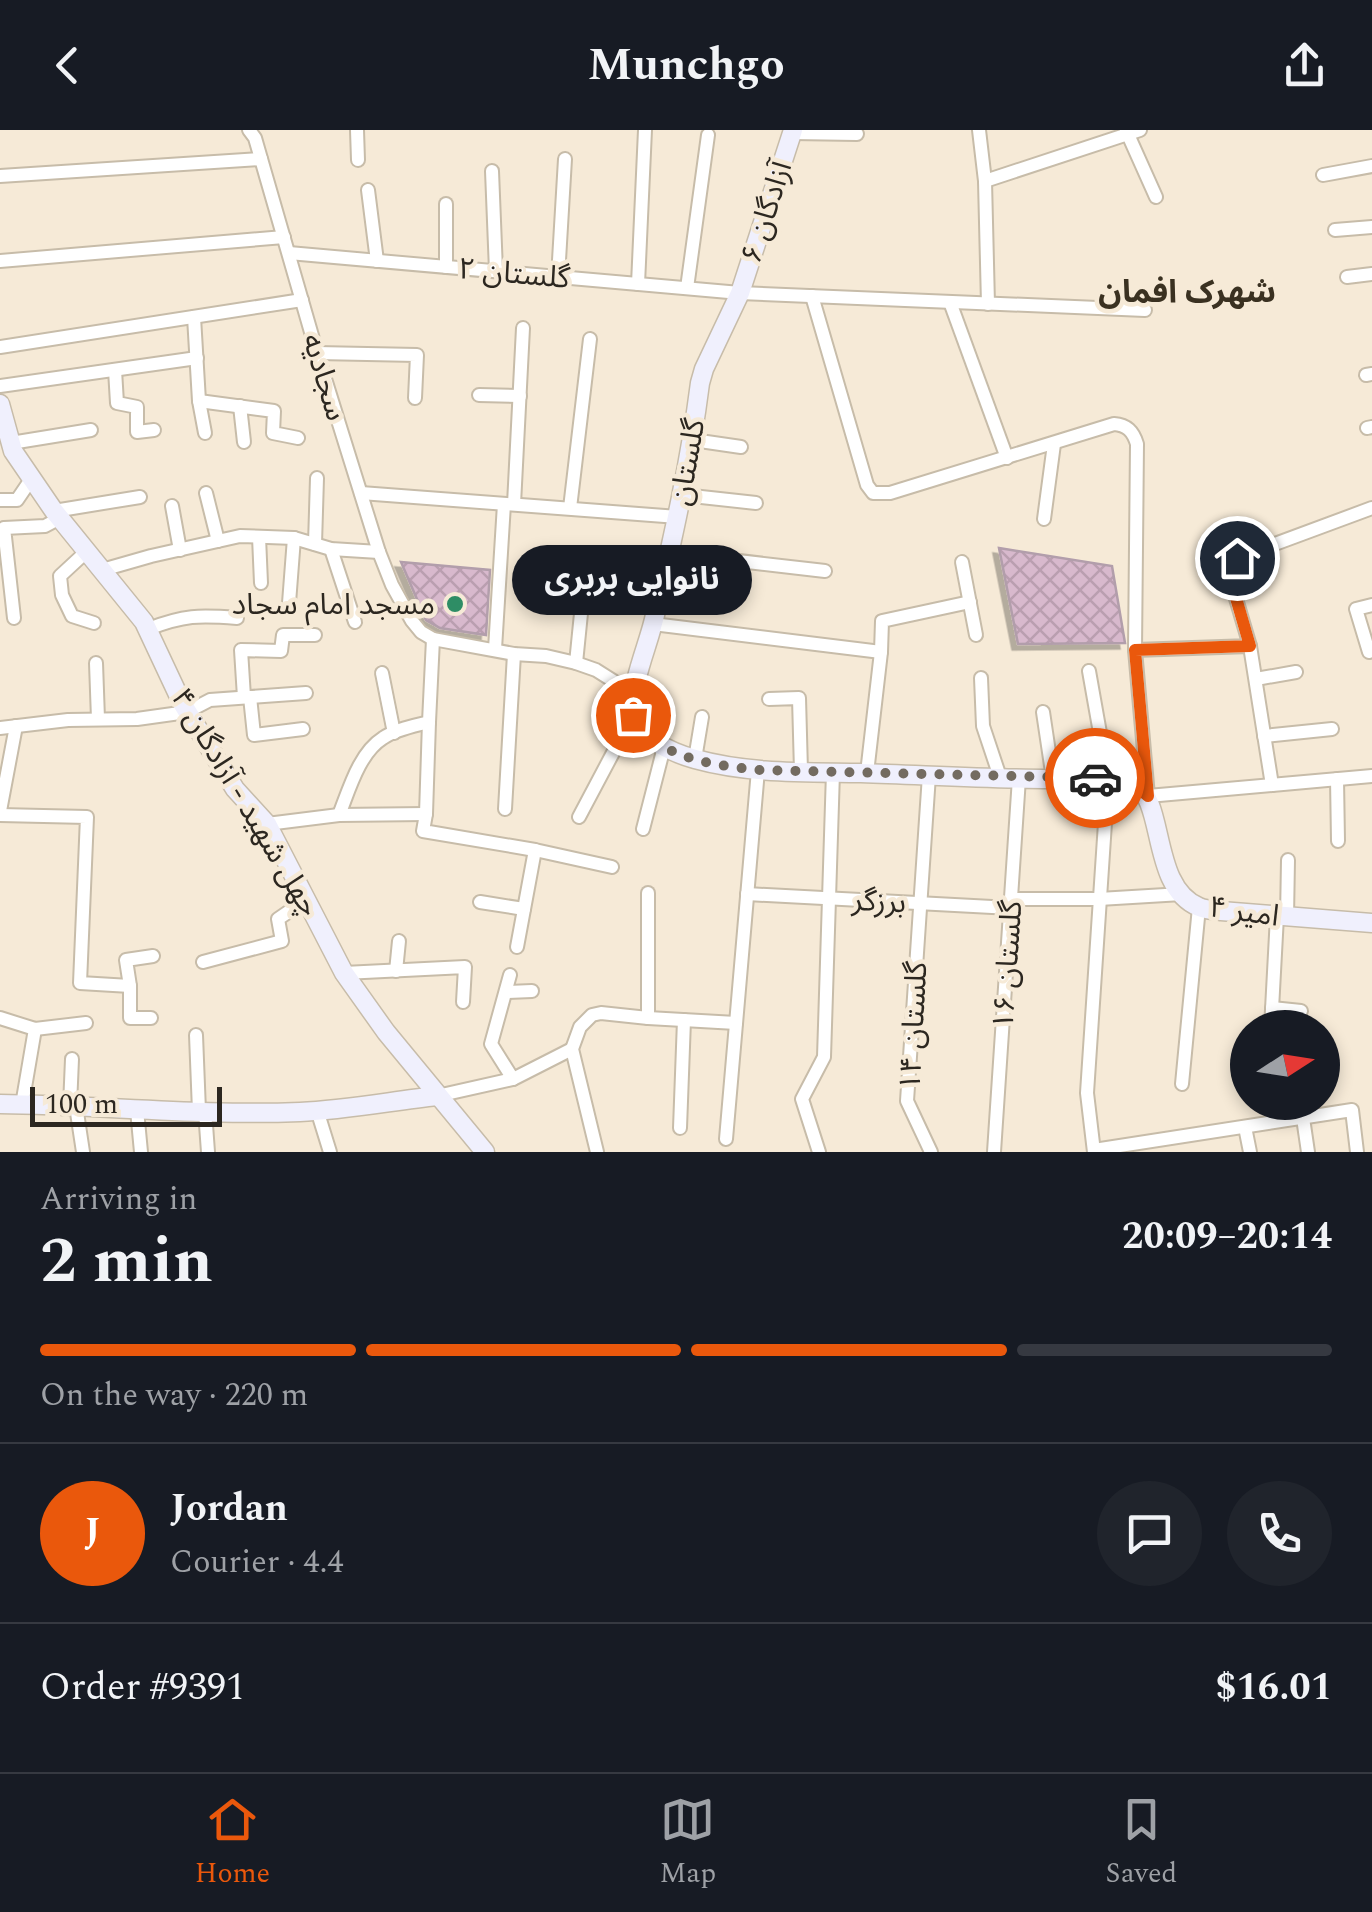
<!DOCTYPE html>
<html lang="en">
<head>
<meta charset="utf-8">
<style>
  :root { --surface:#171b24; --page:#20242c; --text:#f1f3f6; --muted:#9ea1a6; --line:#363941; --accent:#ea580c }
  body { margin:0; font-family:Spectral,"Noto Sans Arabic",serif; background:var(--page); color:var(--text); height:100vh; display:flex; flex-direction:column; font-size:38px; white-space:nowrap }
  * { box-sizing:border-box; margin:0 }
  p { font-size:32px; color:var(--muted) }
  .icon { flex:none; width:55px; height:55px; fill:none; stroke:currentColor; stroke-width:2; stroke-linecap:round; stroke-linejoin:round }
  .map { position:relative; height:1022px; overflow:hidden }
  .details { display:flex; flex-direction:column; background:var(--surface); flex:1 }
  .details>* { flex:none }
  .needle { width:65px; rotate:78deg }
  .controls { position:absolute; left:1230px; top:880px; display:grid; gap:20px }
  .controls a { display:grid; place-items:center; width:110px; height:110px; border-radius:50%; background:var(--surface); box-shadow:0 5px 15px #0003; font-size:50px }
  .scale { position:absolute; left:30px; bottom:25px; width:192px; box-sizing:border-box; padding-left:10px; border:5px solid #2c2720; border-top:0; font-size:28px; line-height:35px; white-space:nowrap; color:#2c2720; -webkit-text-stroke:8px #f6ead7; paint-order:stroke }
  .pin { position:absolute; display:grid; place-items:center; width:85px; height:85px; color:#fff; margin:-42px; border:5px solid #fff; border-radius:50%; box-shadow:0 2px 10px #0007 }
  .courier { position:absolute; display:grid; place-items:center; width:100px; height:100px; margin:-50px; border:8px solid #ea580c; border-radius:50%; background:#fff; color:#222; box-shadow:0 2px 12px #0007 }
  .bubble { position:absolute; height:70px; border-radius:35px; background:var(--surface); box-shadow:0 5px 15px #0003; font-size:32px; font-weight:700; line-height:70px; text-align:center }
  .head em { font-style:normal; font-weight:700 }
  .head div { display:flex; flex-direction:column-reverse }
  .head { display:flex; align-items:center; justify-content:space-between; height:170px; padding:0 40px }
  h1 { font-size:65px; font-weight:700; line-height:75px }
  .bar { display:grid; grid-template-columns:repeat(4,1fr); gap:15px 10px; align-content:center; height:120px; padding:0 40px }
  .bar i { height:12px; border-radius:8px; background:var(--line) }
  .bar .on { background:var(--accent) }
  .bar p { grid-column:span 4 }
  .line { display:flex; align-items:center; gap:25px; padding:0 40px; border-top:2px solid var(--line) }
  .line div { flex:1 }
  .round { display:grid; place-items:center; flex:none; width:105px; height:105px; border-radius:52px; background:var(--page) }
  header { display:flex; justify-content:space-between; align-items:center; height:130px; padding:0 40px; background:var(--surface); font-size:45px; font-weight:700 }
  .tab-bar { display:flex; justify-content:space-around; align-items:center; height:140px; border-top:2px solid var(--line); background:var(--surface); font-size:28px; color:var(--muted) }
  .tab-bar a { display:grid; justify-items:center; gap:5px }
  .tab-bar .on { color:var(--accent) }
  .map>svg:first-child { display:block }
  .building { fill:url(#building-cross-hatch); stroke:#b29eab; stroke-width:2.5; filter:url(#shadow) }
  .lines { fill:none; stroke-linecap:round; stroke-linejoin:round }
  .street-casing { stroke:#c7bca9; stroke-width:16 }
  .secondary-casing { stroke:#c7bca9; stroke-width:21 }
  .street { stroke:#fff; stroke-width:12 }
  .secondary { stroke:#f0f0fd; stroke-width:18 }
  .done { stroke:#736b60; stroke-width:10; stroke-dasharray:0 18 }
  .route { stroke:#ea580c; stroke-width:12 }
  .poi-dot { fill:#2e8d65; stroke:#f6ead7; stroke-width:4 }
  .labels { text-anchor:middle; stroke-width:9; stroke-linejoin:round; paint-order:stroke }
  .street-label { font-size:30px; fill:#2c2720; stroke:#f6ead7 }
  .poi-label { font-size:30px; fill:#2c2720; stroke:#f6ead7; text-anchor:end }
  .neighbourhood-label { font-size:32px; font-weight:bold; fill:#3a3121; stroke:#f6ead7 }
</style>
</head>
<body>
<header><svg class="icon" aria-label="back" viewBox="0 0 24 24"><path d="M15 5l-7 7 7 7"/></svg>Munchgo<svg class="icon" aria-label="share" viewBox="0 0 24 24"><path d="M12 15V3M7 8l5-5 5 5M5 13v7h14v-7"/></svg></header>
<div class="map">
<svg width="1372" height="1022" viewBox="0 0 1372 1022">
  <defs>
    <pattern id="building-cross-hatch" width="8" height="8" patternUnits="userSpaceOnUse" patternTransform="scale(2.5)"><rect width="8" height="8" fill="#d8b9cd"/><path d="M0 0l8 8M0 8l8-8" fill="none" stroke="#ba9fb0"/></pattern>
    <filter id="shadow"><feDropShadow dx="-5.5" dy="5.5" stdDeviation="0" flood-color="#0004"/></filter>
  </defs>
  <rect width="100%" height="100%" fill="#f6ead7"/>
  <g class="building">
    <path d="M999,418L1112,436L1125,513L1018,514Z"/>
    <path d="M401,432L490,440L486,505L440,498L426,490Z"/>
  </g>
  <g class="lines">
    <defs>
      <g id="street">
        <path d="M249,0L255,8L317,223L379,422L392,455L412,491L421,502L433,509L514,524L546,526L576,533L596,540L634,564"/>
        <path d="M357,0L358,30"/>
        <path d="M979,0L985,51"/>
        <path d="M1126,0L1156,67"/>
        <path d="M792,3L857,4"/>
        <path d="M492,41L496,141"/>
        <path d="M1323,45L1372,36"/>
        <path d="M0,46L261,29"/>
        <path d="M368,60L377,131"/>
        <path d="M1335,100L1372,97"/>
        <path d="M289,123L740,163L1145,180"/>
        <path d="M0,131L284,107"/>
        <path d="M446,137V74"/>
        <path d="M558,147L565,29"/>
        <path d="M1347,147L1372,144"/>
        <path d="M638,154L645,0"/>
        <path d="M687,158L708,5"/>
        <path d="M812,166L867,355L873,363H890L1114,294C1127,295 1133,301 1137,314L1135,520"/>
        <path d="M950,172L1007,328"/>
        <path d="M988,174L985,51L1140,0"/>
        <path d="M194,187L199,271L205,303"/>
        <path d="M0,217L302,170"/>
        <path d="M317,223L417,225L415,268"/>
        <path d="M115,240L117,273L137,277V302L154,300"/>
        <path d="M1366,245L1372,244"/>
        <path d="M0,256L197,228"/>
        <path d="M479,265L520,266"/>
        <path d="M199,271L274,281L273,303L298,308"/>
        <path d="M240,276L244,312"/>
        <path d="M1367,298L1372,297"/>
        <path d="M693,310L741,317"/>
        <path d="M11,313L91,300"/>
        <path d="M206,363L218,411"/>
        <path d="M361,363L678,387"/>
        <path d="M683,365L756,373"/>
        <path d="M0,370H17L32,348"/>
        <path d="M514,374L523,198"/>
        <path d="M172,376L180,420"/>
        <path d="M570,378L590,209"/>
        <path d="M1372,378L1237,428L1229,438V445L1250,516L1135,520L1148,666L1372,646"/>
        <path d="M54,381L140,367"/>
        <path d="M1044,389L1054,314"/>
        <path d="M259,407L261,453"/>
        <path d="M315,414L317,348"/>
        <path d="M331,419L355,492"/>
        <path d="M87,421L60,446L62,465L72,486L94,493"/>
        <path d="M670,423L825,441"/>
        <path d="M962,432L976,505"/>
        <path d="M102,440L151,426L240,406L294,408L331,419L379,422"/>
        <path d="M289,473L294,408"/>
        <path d="M14,488L4,398L45,396L60,388"/>
        <path d="M653,494L881,522"/>
        <path d="M148,499C184,485 199,485 237,488"/>
        <path d="M1250,516L1272,655"/>
        <path d="M495,519L504,374"/>
        <path d="M1369,522L1356,479L1372,475"/>
        <path d="M96,533L98,589"/>
        <path d="M576,533L587,424"/>
        <path d="M1089,541L1108,648L1087,963L1094,1022"/>
        <path d="M382,543L394,603"/>
        <path d="M981,548L983,596L1000,647"/>
        <path d="M1256,549L1296,542"/>
        <path d="M244,567L241,520L281,521L283,505H315"/>
        <path d="M250,567L254,605L303,599"/>
        <path d="M769,569L799,568L801,641"/>
        <path d="M1043,582L1053,649"/>
        <path d="M429,592L426,684L423,701L535,720L612,737"/>
        <path d="M0,598L68,590L137,589L187,582L210,570L306,563"/>
        <path d="M1264,606L1332,599"/>
        <path d="M695,629L702,587"/>
        <path d="M867,643L881,522L882,491L970,472"/>
        <path d="M929,645L907,971L931,1022"/>
        <path d="M1337,649L1338,711"/>
        <path d="M505,679L514,524"/>
        <path d="M0,681L16,596"/>
        <path d="M0,685L87,687L80,853L130,856"/>
        <path d="M339,685C349,660 359,623 383,608C396,599 414,596 429,592L433,509"/>
        <path d="M579,687L633,585"/>
        <path d="M267,694L339,685L426,684"/>
        <path d="M643,699L664,617"/>
        <path d="M648,763V888"/>
        <path d="M747,764L1011,778"/>
        <path d="M1011,769H1099L1182,764"/>
        <path d="M480,772L524,779"/>
        <path d="M1287,787L1288,730"/>
        <path d="M517,817L535,720"/>
        <path d="M203,832L282,811L278,789L307,769"/>
        <path d="M396,841L399,811"/>
        <path d="M344,843L465,837L463,872"/>
        <path d="M510,845L491,914L513,949"/>
        <path d="M507,862L532,861"/>
        <path d="M1272,878L1301,881"/>
        <path d="M0,888L35,899L86,893"/>
        <path d="M151,888H130V856L126,830L153,826"/>
        <path d="M1271,898L1277,786"/>
        <path d="M196,905L199,981"/>
        <path d="M1182,954L1199,777"/>
        <path d="M437,966L513,949L572,919"/>
        <path d="M22,975L35,899"/>
        <path d="M70,976L72,929"/>
        <path d="M76,976L83,1022"/>
        <path d="M137,980L141,1022"/>
        <path d="M317,980L330,1022"/>
        <path d="M205,981L208,1022"/>
        <path d="M1303,988L1308,1022"/>
        <path d="M1245,997L1250,1022"/>
        <path d="M680,998L684,890"/>
        <path d="M726,1009L758,640"/>
        <path d="M1094,1020L1352,980L1357,1022"/>
        <path d="M597,1022L572,919L580,897L592,885L601,883L648,888L736,893"/>
        <path d="M819,1022L802,969L824,927L833,642"/>
        <path d="M994,1022L1019,648"/>
      </g>
      <g id="secondary">
        <path d="M793,0L740,163L704,239L700,253C690,332 673,408 655,485C649,514 631,551 633,581C635,607 673,623 695,629C749,644 806,642 861,643C925,645 988,649 1051,649C1071,649 1093,646 1112,649C1118,650 1129,651 1134,654C1166,670 1150,757 1199,777C1205,780 1214,780 1221,781L1372,793"/>
        <path d="M0,274L13,321L54,381L144,492L182,573L235,659L267,694L344,843L386,902L485,1022"/>
        <path d="M0,974C100,975 200,986 300,982C345,980 392,971 437,966"/>
      </g>
    </defs>
    <use href="#street" class="street-casing"/>
    <use href="#secondary" class="secondary-casing"/>
    <use href="#street" class="street"/>
    <use href="#secondary" class="secondary"/>
  </g>
  <g class="lines">
    <path class="done" d="M633,585C655,629 714,635 758,640L1095,648"/>
    <path class="route" d="M1095,648C1117,648 1131,651 1148,666L1135,520L1250,516L1229,444V438L1237,428"/>
  </g>
  <circle class="poi-dot" cx="455" cy="474" r="10"/>
  <g class="labels">
    <g class="street-label">
      <text transform="translate(766 82) rotate(-72)" y="10">آزادگان ۶</text>
      <text transform="translate(514 143) rotate(5)" y="10">گلستان ۲</text>
      <text transform="translate(325 247) rotate(73)" y="10">سجادیه</text>
      <text transform="translate(687 332) rotate(-80)" y="10">گلستان</text>
      <text transform="translate(246 672) rotate(59)" y="10">چهل شهید - آزادگان ۴</text>
      <text transform="translate(879 771) rotate(3)" y="10">برزگر</text>
      <text transform="translate(1244 781) rotate(8)" y="10">امیر ۴</text>
      <text transform="translate(1007 835) rotate(-86)" y="10">گلستان ۱۶</text>
      <text transform="translate(913 896) rotate(-87)" y="10">گلستان ۱۴</text>
    </g>
    <g class="poi-label">
      <text x="435" y="484">مسجد امام سجاد</text>
    </g>
    <g class="neighbourhood-label">
      <text x="1187" y="172">شهرک افمان</text>
    </g>
  </g>
</svg>
<div class="controls">
<a><svg class="needle" viewBox="-14 -14 28 28"><path d="M0-13l5 13h-10z" fill="#e53935"/><path d="M0 13l5-13h-10z" fill="#9ea1a6"/></svg></a>
</div>
<div class="scale">100 m</div>
<div class="pin" style="left:633px;top:585px;background:#ea580c"><svg class="icon" aria-label="bag" viewBox="0 0 24 24"><path d="M5 8h14l-1 12H6zM9 8a3 3 0 0 1 6 0"/></svg></div>
<div class="pin" style="left:1237px;top:428px;background:#1f2937"><svg class="icon" aria-label="home" viewBox="0 0 24 24"><path d="M3 11l9-7 9 7M6 9v11h12V9"/></svg></div>
<div class="courier" style="left:1095px;top:648px"><svg class="icon" aria-label="car" viewBox="0 0 24 24"><path d="M5 17H2v-5l4-1 3-4h7l3 4 3 1v5h-3M9 17h6M6 11h13"/><circle cx="7" cy="17" r="2"/><circle cx="17" cy="17" r="2"/></svg></div>
<div class="bubble" style="left:512px;top:415px;width:240px">نانوایی بربری</div>
</div>
<section class="details">
<div class="head"><div><h1>2 min</h1><p>Arriving in</p></div><em>20:09–20:14</em></div>
<div class="bar"><i class="on"></i><i class="on"></i><i class="on"></i><i></i><p>On the way · 220 m</p></div>
<div class="line" style="height:180px"><b class="round" style="background:var(--accent);color:#fff">J</b><div><b>Jordan</b><p>Courier · 4.4</p></div><a class="round"><svg class="icon" aria-label="chat" viewBox="0 0 24 24"><path d="M4 5h16v11H9l-5 4z"/></svg></a><a class="round"><svg class="icon" aria-label="phone" viewBox="0 0 24 24"><path d="M5 4h4l2 5-3 2q2 4 5 5l2-3 5 2v4C11 20 4 13 5 4z"/></svg></a></div>
<div class="line" style="height:130px"><div>Order #9391</div><b>$16.01</b></div>
</section>
<nav class="tab-bar">
<a class="on"><svg class="icon" aria-label="home" viewBox="0 0 24 24"><path d="M3 11l9-7 9 7M6 9v11h12V9"/></svg>Home</a>
<a><svg class="icon" aria-label="map" viewBox="0 0 24 24"><path d="M3 6l6-2 6 2 6-2v14l-6 2-6-2-6 2zM9 4v14M15 6v14"/></svg>Map</a>
<a><svg class="icon" aria-label="saved" viewBox="0 0 24 24"><path d="M7 4h10v16l-5-4-5 4z"/></svg>Saved</a>
</nav>
</body>
</html>
